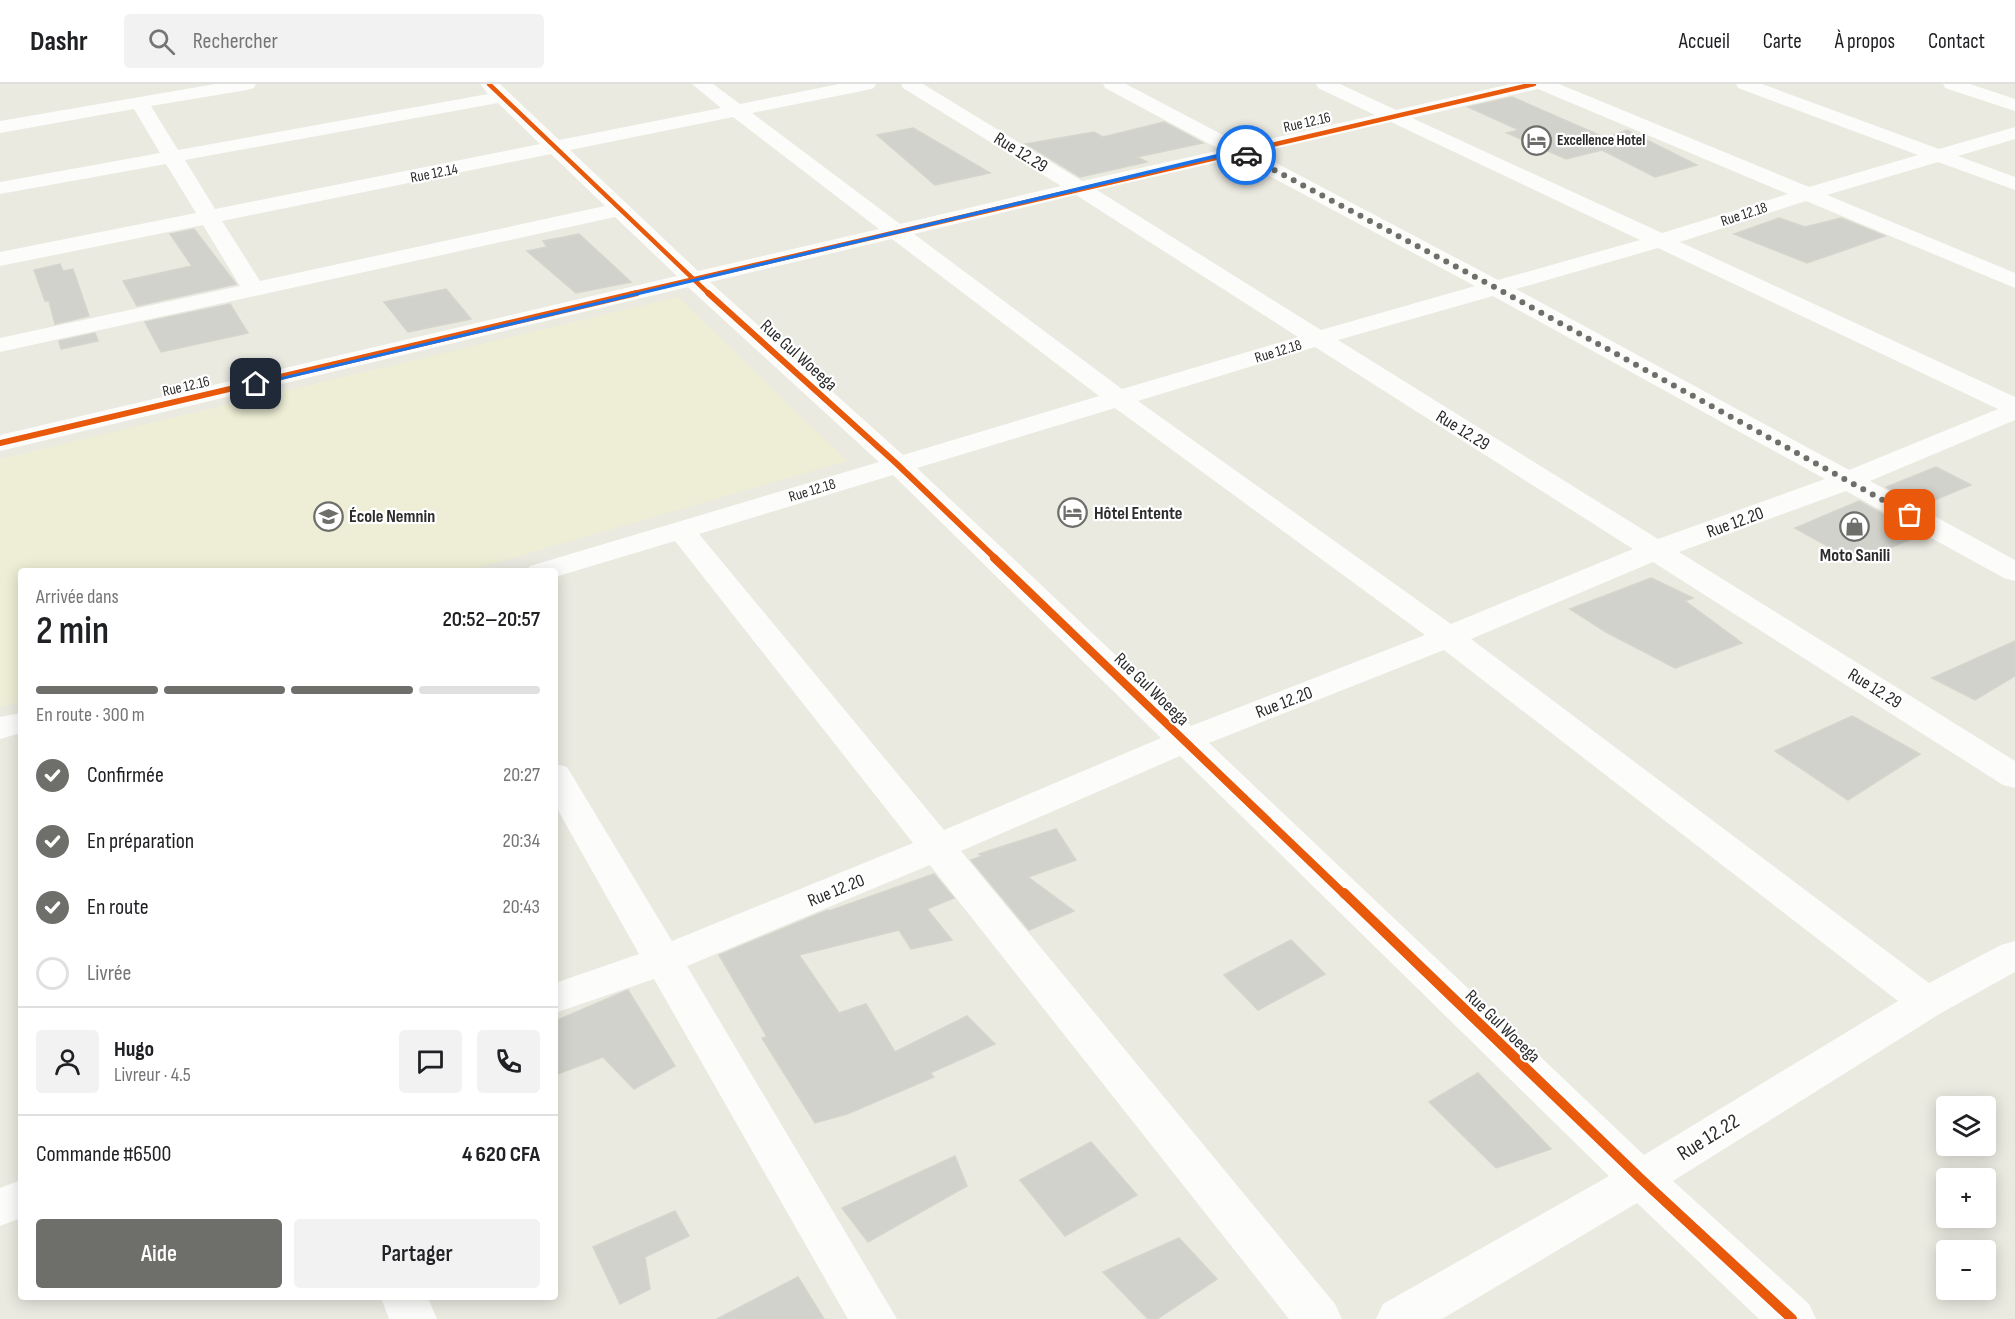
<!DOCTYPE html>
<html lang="fr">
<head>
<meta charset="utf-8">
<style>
  :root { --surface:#fff; --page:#f2f2f2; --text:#202124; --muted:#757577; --line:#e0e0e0; --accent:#6e6e6b }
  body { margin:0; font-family:"Sofia Sans Condensed",sans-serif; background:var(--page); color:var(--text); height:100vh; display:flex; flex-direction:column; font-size:22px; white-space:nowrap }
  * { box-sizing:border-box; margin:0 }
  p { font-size:20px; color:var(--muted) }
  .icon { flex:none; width:33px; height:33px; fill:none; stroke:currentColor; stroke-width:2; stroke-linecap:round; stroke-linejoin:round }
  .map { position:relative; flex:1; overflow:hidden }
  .side { position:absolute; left:18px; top:484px; width:540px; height:732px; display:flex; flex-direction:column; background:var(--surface); border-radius:6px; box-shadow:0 3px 15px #0003 }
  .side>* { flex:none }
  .controls { position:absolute; left:1936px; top:1012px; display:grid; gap:12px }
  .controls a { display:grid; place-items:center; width:60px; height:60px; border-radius:6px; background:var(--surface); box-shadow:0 3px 15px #0003; font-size:30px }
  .pin { position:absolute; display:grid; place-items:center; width:51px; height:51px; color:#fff; margin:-26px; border-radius:12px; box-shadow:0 3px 9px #0006 }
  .courier { position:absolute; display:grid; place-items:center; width:60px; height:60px; margin:-30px; border:4px solid #1a73e8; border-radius:50%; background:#fff; color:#222; box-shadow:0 2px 8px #0007 }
  .headline em { font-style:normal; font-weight:600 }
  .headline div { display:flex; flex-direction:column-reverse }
  .headline { display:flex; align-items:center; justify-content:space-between; height:102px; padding:0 18px }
  h1 { font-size:39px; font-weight:600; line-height:45px }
  .bar { display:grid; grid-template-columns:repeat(4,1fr); gap:9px 6px; align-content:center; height:72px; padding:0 18px }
  .bar i { height:8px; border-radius:4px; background:var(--line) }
  .bar .active { background:var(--accent) }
  .bar p { grid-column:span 4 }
  .line { display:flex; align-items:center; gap:15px; padding:0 18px; border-top:2px solid var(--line) }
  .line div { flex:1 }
  .round { display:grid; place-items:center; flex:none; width:63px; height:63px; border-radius:6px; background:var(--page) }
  ol { padding:0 18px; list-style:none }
  li { display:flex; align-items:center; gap:18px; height:66px }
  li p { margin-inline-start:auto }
  li .icon { padding:6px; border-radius:50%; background:var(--accent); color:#fff; stroke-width:4 }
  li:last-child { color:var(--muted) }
  li i { width:33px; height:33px; border:3px solid var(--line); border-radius:50% }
  .cta { display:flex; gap:12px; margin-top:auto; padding:12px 18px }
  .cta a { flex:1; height:69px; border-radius:6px; background:var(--accent); color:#fff; font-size:24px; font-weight:600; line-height:69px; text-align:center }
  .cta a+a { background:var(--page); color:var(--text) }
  header { display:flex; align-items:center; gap:36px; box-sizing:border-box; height:84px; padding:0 30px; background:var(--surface); border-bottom:2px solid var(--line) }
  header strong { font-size:28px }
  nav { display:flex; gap:33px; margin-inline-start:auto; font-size:21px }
  .search { width:420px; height:54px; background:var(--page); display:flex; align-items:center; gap:15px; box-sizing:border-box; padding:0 21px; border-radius:6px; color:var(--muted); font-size:22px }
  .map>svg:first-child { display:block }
  .education { fill:#edeed5 }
  .building { fill:#d2d2cc; stroke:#d5d5cd; stroke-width:1.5 }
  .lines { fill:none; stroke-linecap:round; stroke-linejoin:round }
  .minor { fill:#fcfcfa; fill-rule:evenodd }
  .cycleway-far3-casing { stroke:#fff; stroke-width:7 }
  .cycleway-far2-casing { stroke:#fff; stroke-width:9 }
  .cycleway-far1-casing { stroke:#fff; stroke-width:11 }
  .cycleway-casing { stroke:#fff; stroke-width:14 }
  .cycleway-far3 { stroke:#e8590c; stroke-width:4.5 }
  .cycleway-far2 { stroke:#e8590c; stroke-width:6 }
  .cycleway-far1 { stroke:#e8590c; stroke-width:8 }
  .cycleway { stroke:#e8590c; stroke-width:10 }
  .route { fill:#1a73e8 }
  .done { stroke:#6e6e6b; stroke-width:6; stroke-dasharray:0 10.8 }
  .labels { text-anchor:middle; stroke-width:4.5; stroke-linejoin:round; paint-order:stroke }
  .far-street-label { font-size:15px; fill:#2c2c2c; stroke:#fff }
  .far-poi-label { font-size:15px; font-weight:bold; fill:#2c2c2c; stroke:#fff; text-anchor:start }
  .street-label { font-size:18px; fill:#2c2c2c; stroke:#fff }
  .poi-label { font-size:18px; font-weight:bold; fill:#2c2c2c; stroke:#fff; text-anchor:start }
  .near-street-label { font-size:21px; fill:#2c2c2c; stroke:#fff }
</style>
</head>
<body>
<header>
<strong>Dashr</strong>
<div class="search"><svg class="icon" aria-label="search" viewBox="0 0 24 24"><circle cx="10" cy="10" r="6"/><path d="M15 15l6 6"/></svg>Rechercher</div>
<nav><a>Accueil</a><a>Carte</a><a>À propos</a><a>Contact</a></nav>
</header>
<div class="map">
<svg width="2015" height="1235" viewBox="0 0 2015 1235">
  <rect width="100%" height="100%" fill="#eaeae1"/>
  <path class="education" d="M678,213L847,377L467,487L21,488V617L0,623V375Z"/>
  <g class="building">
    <path d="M1512,13L1606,54L1627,46L1697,81L1655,93L1602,66L1566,75L1507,49L1519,46L1468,23Z"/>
    <path d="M1164,38L1203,59L1137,73L1147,78L1080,93L1026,60L1094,48L1103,53Z"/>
    <path d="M913,44L990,89L935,101L877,51Z"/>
    <path d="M1779,134L1805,143L1841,134L1885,152L1807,179L1734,150Z"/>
    <path d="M194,145L236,200L137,222L123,197L192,182L170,150Z"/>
    <path d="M579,150L631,198L576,209L527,167L547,163L543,157Z"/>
    <path d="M60,180L63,187L73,185L89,232L55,240L49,217H45L34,186Z"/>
    <path d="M446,205L471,235L408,248L384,218Z"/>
    <path d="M230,220L248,249L161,268L145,238Z"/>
    <path d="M95,249L98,257L61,265L59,257Z"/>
    <path d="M1936,383L1971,401L1920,422L1886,403Z"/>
    <path d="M1859,417L1921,451L1856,478L1795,444Z"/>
    <path d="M1651,494L1693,514L1685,517L1742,559L1675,584L1606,548L1570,525Z"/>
    <path d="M2015,557V592L1975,616L1932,594Z"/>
    <path d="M1852,632L1920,670L1848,716L1775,667Z"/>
    <path d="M1056,745L1076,776L1028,793L1074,827L1029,846L971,776L982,772L979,770Z"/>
    <path d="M934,790L954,814L927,825L952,856L911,865L899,846L799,871L839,929L866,920L895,968L967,932L995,960L930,989L934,993L847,1030L815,1039L762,954L767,953L719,871L828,826L829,827Z"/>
    <path d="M1291,856L1325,890L1258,926L1224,891Z"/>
    <path d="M628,906L675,982L634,1005L603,973L555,991V937Z"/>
    <path d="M1478,989L1551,1065L1496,1084L1429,1018Z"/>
    <path d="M1091,1058L1137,1111L1065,1152L1020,1096Z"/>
    <path d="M955,1072L967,1102L868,1158L842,1124Z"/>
    <path d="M675,1127L689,1152L645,1173L650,1205L620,1220L593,1163Z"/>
    <path d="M1179,1154L1217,1195L1157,1235H1148L1103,1188Z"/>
    <path d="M798,1193L824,1235H717Z"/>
  </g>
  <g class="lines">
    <g class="minor">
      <path d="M215,0H256L254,4L247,6L151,22L178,66L488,10L480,0H500L559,56L721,24L692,0H713L740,20L839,0H876L874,4L867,6L752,29L900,140L1061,102L903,4L901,0H923L1082,97L1221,66L1105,4L1103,0H1126L1242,61L1375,31L1318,4L1316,0H1340L1396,26L1510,0H1559L1809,103L1918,71L1738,4L1736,0H1762L1939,65L2015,43V55L1958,72L2015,93V106L1938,78L1827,111L2015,189V204L1806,117L1680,158L2015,313V336L1870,397L2015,476V497L2004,494L1846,407L1679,468L2015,677V704L2003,701L1653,478L1471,555L1929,899L2001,861L2015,857V888L1941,929L1673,1097L1809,1220L1816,1235H1759L1637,1119L1442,1235H1376L1383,1220L1609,1092L1180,672L961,767L1335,1220L1342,1235H1289L930,781L687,882L897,1235H848L654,895L555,929V899L639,870L555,721V680L567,683L672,857L913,759L675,457L555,493V488H526L530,482L879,378L688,203L0,367V351L677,192L615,133L0,268V254L240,202L203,141L0,182V168L196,129L166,80L0,110V98L160,69L134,25L0,49V37ZM1538,5L1788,110L1662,149L1412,34ZM498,19L540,60L215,125L185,76ZM733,33L879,145L698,187L570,66ZM1391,38L1640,156L1498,196L1257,69ZM551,70L605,122L260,197L222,137ZM1236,74L1475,202L1321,246L1097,106ZM1076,111L1298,253L1122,305L914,150ZM892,155L1099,312L903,371L710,198ZM1658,164L1998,325L1849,386L1516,205ZM1493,212L1825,395L1658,455L1338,256ZM1315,263L1633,465L1451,540L1138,317ZM1115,324L1425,551L1191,642L917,384ZM893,391L1161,654L944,746L699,450ZM1444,566L1898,917L1644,1071L1209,659Z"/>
      <path d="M1943,0H1970L2015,15V27L1945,4Z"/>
      <path d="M21,629V649L0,655V633Z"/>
      <path d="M21,1096V1134L0,1142V1104Z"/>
      <path d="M381,1214H428L437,1235H389Z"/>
    </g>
    <defs>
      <g id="cycleway-far3">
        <path d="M489,0L709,210"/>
        <path d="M630,210L1534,0"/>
      </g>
      <g id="cycleway-far2">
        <path d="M708,209L897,380L996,475"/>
        <path d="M0,359L637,209"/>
      </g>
      <path id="cycleway-far1" d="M994,474L1345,811"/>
      <path id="cycleway" d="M1344,809L1641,1095L1792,1235"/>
    </defs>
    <use href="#cycleway-far3" class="cycleway-far3-casing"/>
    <use href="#cycleway-far2" class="cycleway-far2-casing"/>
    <use href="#cycleway-far1" class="cycleway-far1-casing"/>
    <use href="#cycleway" class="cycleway-casing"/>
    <use href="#cycleway-far3" class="cycleway-far3"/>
    <use href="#cycleway-far2" class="cycleway-far2"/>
    <use href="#cycleway-far1" class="cycleway-far1"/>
    <use href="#cycleway" class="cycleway"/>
  </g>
  <path class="route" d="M1238,65L1249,71L1246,73L1237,69L256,302L252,300Z"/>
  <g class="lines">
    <path class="done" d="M1246,71L1498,205L1910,431"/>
  </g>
  <defs>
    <symbol id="hotel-ring" viewBox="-11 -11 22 22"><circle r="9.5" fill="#fff" stroke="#6e6e6b" stroke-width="1.5"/><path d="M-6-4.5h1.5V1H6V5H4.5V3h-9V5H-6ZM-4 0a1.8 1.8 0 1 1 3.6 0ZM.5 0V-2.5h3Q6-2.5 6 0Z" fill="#6e6e6b"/></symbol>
    <symbol id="school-ring" viewBox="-11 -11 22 22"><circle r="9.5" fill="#fff" stroke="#6e6e6b" stroke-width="1.5"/><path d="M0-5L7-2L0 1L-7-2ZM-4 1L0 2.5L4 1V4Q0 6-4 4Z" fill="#6e6e6b"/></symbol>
    <symbol id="shop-ring" viewBox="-11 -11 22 22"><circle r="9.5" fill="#fff" stroke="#6e6e6b" stroke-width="1.5"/><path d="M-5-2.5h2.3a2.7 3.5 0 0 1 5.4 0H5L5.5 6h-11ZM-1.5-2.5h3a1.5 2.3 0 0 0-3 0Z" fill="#6e6e6b"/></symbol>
  </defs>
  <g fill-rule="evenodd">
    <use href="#hotel-ring" x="1520" y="40" width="33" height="33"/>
    <use href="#hotel-ring" x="1056" y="412" width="33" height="33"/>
    <use href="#school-ring" x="312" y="416" width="33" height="33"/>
    <use href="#shop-ring" x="1838" y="426" width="33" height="33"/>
  </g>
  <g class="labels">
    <g class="far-street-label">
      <text transform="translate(1307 38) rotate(-13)" y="5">Rue 12.16</text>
      <text transform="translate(434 89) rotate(-11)" y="5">Rue 12.14</text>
      <text transform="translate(1744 130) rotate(-18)" y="5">Rue 12.18</text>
      <text transform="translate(1278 267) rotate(-17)" y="5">Rue 12.18</text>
      <text transform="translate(186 302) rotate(-13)" y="5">Rue 12.16</text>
      <text transform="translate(812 406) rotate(-17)" y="5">Rue 12.18</text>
    </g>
    <g class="far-poi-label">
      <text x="1557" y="61">Excellence Hotel</text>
    </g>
    <g class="street-label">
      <text transform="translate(1021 68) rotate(32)" y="6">Rue 12.29</text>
      <text transform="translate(799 271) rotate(42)" y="6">Rue Gul Woeega</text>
      <text transform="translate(1463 346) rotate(32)" y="6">Rue 12.29</text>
      <text transform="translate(1735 438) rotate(-20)" y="6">Rue 12.20</text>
      <text transform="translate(1875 604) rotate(32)" y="6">Rue 12.29</text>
      <text transform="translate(1152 605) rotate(44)" y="6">Rue Gul Woeega</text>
      <text transform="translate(1284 618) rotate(-21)" y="6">Rue 12.20</text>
      <text transform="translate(836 806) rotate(-22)" y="6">Rue 12.20</text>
      <text transform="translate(1503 942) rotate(44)" y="6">Rue Gul Woeega</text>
    </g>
    <g class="poi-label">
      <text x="1094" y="435">Hôtel Entente</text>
      <text x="349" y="438">École Nemnin</text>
      <text x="1855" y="477" text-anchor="middle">Moto Sanili</text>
    </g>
    <g class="near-street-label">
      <text transform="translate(1708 1053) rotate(-32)" y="7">Rue 12.22</text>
    </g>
  </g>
</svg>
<div class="controls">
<a><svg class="icon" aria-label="layers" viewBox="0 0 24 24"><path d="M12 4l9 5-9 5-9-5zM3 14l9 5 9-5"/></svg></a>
<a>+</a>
<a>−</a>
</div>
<div class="pin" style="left:1910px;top:431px;background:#ea580c"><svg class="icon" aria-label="bag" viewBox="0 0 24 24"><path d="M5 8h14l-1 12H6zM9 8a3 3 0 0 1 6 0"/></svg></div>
<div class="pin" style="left:256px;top:300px;background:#1f2937"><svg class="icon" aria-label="home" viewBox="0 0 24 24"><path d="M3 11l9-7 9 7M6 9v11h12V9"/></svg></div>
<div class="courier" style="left:1246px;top:71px"><svg class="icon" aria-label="car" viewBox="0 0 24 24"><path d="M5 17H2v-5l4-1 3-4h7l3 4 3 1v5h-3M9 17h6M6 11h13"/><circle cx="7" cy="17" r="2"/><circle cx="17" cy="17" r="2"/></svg></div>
<section class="side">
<div class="headline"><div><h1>2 min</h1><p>Arrivée dans</p></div><em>20:52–20:57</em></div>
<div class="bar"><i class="active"></i><i class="active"></i><i class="active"></i><i></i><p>En route · 300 m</p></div>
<ol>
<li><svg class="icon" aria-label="check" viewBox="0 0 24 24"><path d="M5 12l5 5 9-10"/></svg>Confirmée<p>20:27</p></li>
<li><svg class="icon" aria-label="check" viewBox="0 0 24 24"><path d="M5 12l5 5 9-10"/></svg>En préparation<p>20:34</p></li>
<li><svg class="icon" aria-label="check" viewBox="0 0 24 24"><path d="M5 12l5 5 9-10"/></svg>En route<p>20:43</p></li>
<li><i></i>Livrée</li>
</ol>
<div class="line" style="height:108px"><a class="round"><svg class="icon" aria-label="person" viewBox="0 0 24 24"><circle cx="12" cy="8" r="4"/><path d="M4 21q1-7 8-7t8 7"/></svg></a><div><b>Hugo</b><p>Livreur · 4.5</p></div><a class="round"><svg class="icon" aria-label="chat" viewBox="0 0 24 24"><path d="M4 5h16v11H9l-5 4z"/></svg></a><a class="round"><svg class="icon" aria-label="phone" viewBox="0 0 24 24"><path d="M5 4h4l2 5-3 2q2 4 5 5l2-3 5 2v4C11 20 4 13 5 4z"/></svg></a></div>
<div class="line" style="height:78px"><div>Commande #6500</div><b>4 620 CFA</b></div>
<div class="cta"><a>Aide</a><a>Partager</a></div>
</section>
</div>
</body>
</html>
